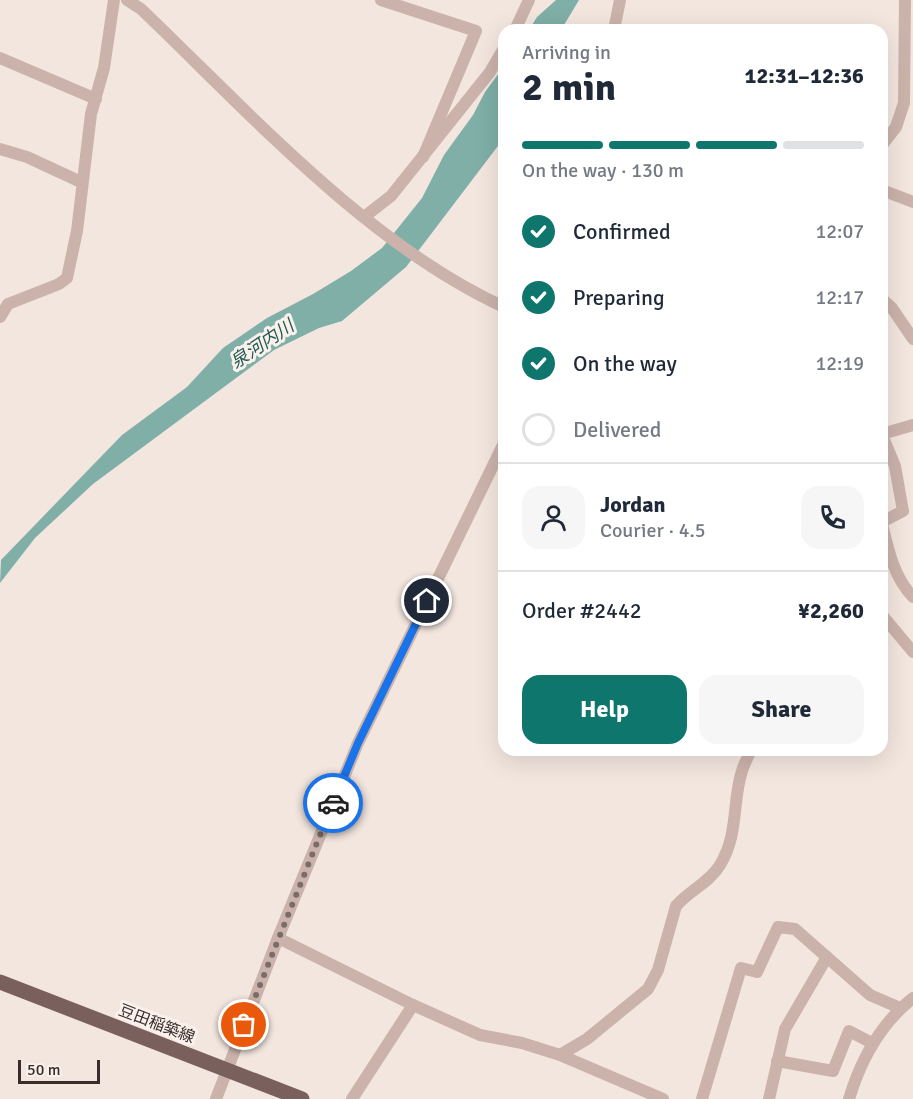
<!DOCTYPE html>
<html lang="en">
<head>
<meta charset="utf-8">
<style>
  :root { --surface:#fff; --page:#f6f6f7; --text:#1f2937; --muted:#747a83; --line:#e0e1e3; --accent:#0f766e }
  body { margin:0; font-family:Signika,"Noto Sans JP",sans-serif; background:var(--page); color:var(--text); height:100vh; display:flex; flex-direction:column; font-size:22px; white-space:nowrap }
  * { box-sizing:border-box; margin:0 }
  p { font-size:20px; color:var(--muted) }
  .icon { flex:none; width:33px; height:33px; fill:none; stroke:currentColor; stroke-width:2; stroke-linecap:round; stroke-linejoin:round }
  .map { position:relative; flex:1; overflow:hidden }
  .side { position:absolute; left:498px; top:24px; width:390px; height:732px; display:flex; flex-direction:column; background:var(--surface); border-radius:18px; box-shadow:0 6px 24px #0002 }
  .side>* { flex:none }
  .scale { position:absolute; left:18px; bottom:15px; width:82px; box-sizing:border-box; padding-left:6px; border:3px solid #392c2a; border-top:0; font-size:16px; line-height:21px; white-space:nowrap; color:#392c2a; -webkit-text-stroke:4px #faf1ec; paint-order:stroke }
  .pin { position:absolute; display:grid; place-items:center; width:51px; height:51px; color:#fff; margin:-26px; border:3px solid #fff; border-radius:50%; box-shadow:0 2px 6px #0007 }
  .courier { position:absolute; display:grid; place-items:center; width:60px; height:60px; margin:-30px; border:4px solid #1a73e8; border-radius:50%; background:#fff; color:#222; box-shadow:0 2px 8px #0007 }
  .overview em { font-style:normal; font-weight:700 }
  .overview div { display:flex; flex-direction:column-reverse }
  .overview { display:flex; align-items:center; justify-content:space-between; height:102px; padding:0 24px }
  h1 { font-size:39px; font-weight:700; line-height:45px }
  .bar { display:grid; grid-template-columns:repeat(4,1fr); gap:9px 6px; align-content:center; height:72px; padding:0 24px }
  .bar i { height:8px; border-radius:4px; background:var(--line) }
  .bar .selected { background:var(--accent) }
  .bar p { grid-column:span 4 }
  .line { display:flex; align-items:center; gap:15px; padding:0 24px; border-top:2px solid var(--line) }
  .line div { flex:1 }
  .round { display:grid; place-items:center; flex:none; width:63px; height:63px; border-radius:18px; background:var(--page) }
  ol { padding:0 24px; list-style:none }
  li { display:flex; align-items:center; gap:18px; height:66px }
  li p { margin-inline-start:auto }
  li .icon { padding:6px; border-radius:50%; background:var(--accent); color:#fff; stroke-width:4 }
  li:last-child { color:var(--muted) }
  li i { width:33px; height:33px; border:3px solid var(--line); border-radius:50% }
  .button { display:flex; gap:12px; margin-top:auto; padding:12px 24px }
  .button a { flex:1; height:69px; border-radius:18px; background:var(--accent); color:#fff; font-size:24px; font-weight:700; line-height:69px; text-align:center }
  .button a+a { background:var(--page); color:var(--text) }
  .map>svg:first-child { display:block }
  .water { fill:#7fafa7 }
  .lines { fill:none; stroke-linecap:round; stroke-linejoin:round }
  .minor { stroke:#cbb3ab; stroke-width:12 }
  .major { stroke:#7a605c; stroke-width:15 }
  .done { stroke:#7a6d69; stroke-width:6; stroke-dasharray:0 10.8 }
  .route { stroke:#1a73e8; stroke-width:8 }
  .labels { text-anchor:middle; stroke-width:6; stroke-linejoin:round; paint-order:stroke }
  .street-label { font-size:16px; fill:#392c2a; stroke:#faf1ec }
  .water-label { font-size:18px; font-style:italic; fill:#205a52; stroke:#faf1ec }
</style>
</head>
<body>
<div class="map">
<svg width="913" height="1099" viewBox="0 0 913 1099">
  <rect width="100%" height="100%" fill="#f3e6df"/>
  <g class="water">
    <path d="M556,0H579L561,30H529L537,17Z"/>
    <path d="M504,66V138L406,267L342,321L319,328L274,350L93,484L35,538L0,583L1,560L122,435L187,387L223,348L267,318L313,294L351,271L382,248L422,198L444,155L473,115L485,92Z"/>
  </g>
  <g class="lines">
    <g class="minor">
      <path d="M127,0L141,9C250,113 367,244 504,307"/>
      <path d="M381,0L476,31L423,157"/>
      <path d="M515,30L529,0"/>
      <path d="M614,30L620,0"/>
      <path d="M0,58L96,99"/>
      <path d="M882,145L896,127L904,103L905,0"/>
      <path d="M0,149L27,157L81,182"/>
      <path d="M882,190L913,202"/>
      <path d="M364,217L391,196L490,72L504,48"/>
      <path d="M882,299L892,308L913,339"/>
      <path d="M0,317L8,304L59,284L67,278L77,231L91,114L104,68L114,0"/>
      <path d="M882,434L913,425"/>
      <path d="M882,435L895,466L903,511L882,522"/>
      <path d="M882,524C888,549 894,578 913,597"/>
      <path d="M882,615L913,652"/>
      <path d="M278,938L413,1005L480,1035L522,1043L560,1055L663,1099"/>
      <path d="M560,1055L587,1039L648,989L658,970L676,906C689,891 710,882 720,865C739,834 732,801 742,771C744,764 748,757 751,750"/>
      <path d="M777,1061L833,1071L849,1031L872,1043"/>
      <path d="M216,1099L278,938L358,743L504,443"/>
      <path d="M352,1099L413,1005"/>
      <path d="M702,1099L741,968L757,972L778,927L795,929L870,995L900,1008"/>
      <path d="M769,1099L785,1029L827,957"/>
      <path d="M849,1099C861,1059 880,1024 913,998"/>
    </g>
    <path class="major" d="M0,982L302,1099"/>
  </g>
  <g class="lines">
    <path class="done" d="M244,1025L333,803"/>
    <path class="route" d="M333,803L358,743L427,601"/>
  </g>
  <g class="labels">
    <g class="street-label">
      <text transform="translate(157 1023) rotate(21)" y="6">豆田稲築線</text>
    </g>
    <g class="water-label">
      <text transform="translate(262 344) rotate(-34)" y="6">泉河内川</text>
    </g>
  </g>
</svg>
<div class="scale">50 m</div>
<div class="pin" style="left:244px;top:1025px;background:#ea580c"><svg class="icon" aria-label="bag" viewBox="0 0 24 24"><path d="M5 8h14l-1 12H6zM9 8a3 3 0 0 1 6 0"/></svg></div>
<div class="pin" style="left:427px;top:601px;background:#1f2937"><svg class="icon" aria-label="home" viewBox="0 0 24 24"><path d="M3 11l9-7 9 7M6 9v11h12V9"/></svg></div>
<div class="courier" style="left:333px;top:803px"><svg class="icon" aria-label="car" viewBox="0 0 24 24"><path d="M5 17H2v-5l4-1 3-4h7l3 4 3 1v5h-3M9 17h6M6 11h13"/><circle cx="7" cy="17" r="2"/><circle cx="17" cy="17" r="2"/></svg></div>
<section class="side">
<div class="overview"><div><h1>2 min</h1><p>Arriving in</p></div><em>12:31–12:36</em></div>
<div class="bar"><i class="selected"></i><i class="selected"></i><i class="selected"></i><i></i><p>On the way · 130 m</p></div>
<ol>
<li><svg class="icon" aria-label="check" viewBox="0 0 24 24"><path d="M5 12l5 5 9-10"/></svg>Confirmed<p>12:07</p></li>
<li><svg class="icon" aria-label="check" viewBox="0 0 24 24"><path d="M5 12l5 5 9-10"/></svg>Preparing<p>12:17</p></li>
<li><svg class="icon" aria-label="check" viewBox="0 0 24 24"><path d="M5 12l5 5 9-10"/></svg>On the way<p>12:19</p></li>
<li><i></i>Delivered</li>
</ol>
<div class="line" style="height:108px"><a class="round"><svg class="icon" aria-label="person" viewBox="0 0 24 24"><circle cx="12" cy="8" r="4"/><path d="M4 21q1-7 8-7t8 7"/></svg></a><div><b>Jordan</b><p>Courier · 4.5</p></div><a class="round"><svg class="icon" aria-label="phone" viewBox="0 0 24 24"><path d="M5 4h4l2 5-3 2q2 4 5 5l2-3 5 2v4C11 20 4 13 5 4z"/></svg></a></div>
<div class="line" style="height:78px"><div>Order #2442</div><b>¥2,260</b></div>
<div class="button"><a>Help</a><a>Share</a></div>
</section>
</div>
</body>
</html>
